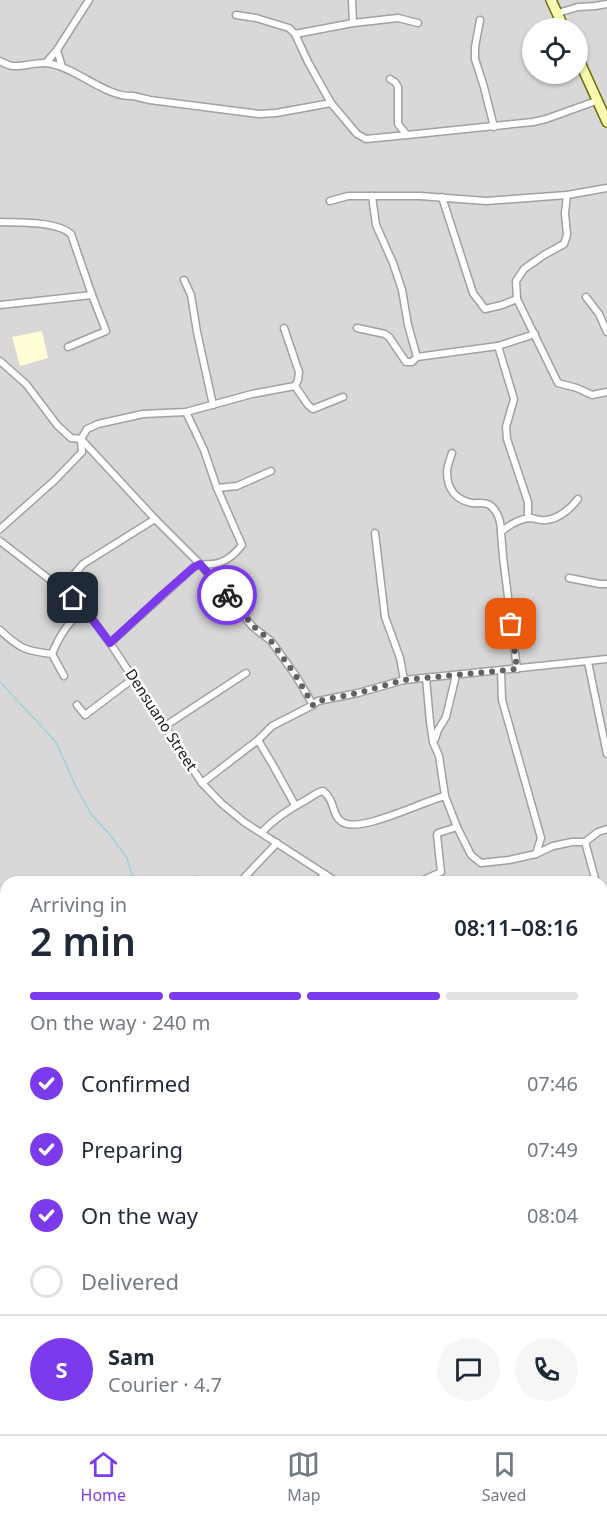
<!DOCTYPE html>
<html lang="en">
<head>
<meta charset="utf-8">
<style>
  :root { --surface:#fff; --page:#f6f6f7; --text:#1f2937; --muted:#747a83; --line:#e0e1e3; --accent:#7c3aed }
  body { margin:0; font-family:"Noto Sans",sans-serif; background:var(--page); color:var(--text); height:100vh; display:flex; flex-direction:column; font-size:22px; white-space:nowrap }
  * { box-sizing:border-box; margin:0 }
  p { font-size:20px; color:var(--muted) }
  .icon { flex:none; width:33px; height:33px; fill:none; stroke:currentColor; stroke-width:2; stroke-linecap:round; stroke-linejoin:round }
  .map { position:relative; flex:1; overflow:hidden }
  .side { position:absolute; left:0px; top:876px; width:608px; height:558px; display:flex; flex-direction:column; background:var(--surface); border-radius:18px 18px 0 0; box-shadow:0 2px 4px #0004 }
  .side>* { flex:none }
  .controls { position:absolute; left:522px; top:18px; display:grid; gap:12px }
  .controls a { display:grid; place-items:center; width:66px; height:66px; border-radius:50%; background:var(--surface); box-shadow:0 2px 4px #0004; font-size:30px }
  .pin { position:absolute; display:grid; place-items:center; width:51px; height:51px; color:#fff; margin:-26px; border-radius:12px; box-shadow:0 3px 9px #0006 }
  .courier { position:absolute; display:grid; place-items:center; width:60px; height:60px; margin:-30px; border:4px solid #7c3aed; border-radius:50%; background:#fff; color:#222; box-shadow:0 2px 8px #0007 }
  .head em { font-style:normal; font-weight:600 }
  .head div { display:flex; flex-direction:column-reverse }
  .head { display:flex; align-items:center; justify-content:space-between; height:102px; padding:0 30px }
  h1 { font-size:39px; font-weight:600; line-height:45px }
  .bar { display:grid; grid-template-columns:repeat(4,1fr); gap:9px 6px; align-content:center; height:72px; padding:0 30px }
  .bar i { height:8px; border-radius:4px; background:var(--line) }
  .bar .current { background:var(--accent) }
  .bar p { grid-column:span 4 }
  .line { display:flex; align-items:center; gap:15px; padding:0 30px; border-top:2px solid var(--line) }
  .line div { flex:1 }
  .round { display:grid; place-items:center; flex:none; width:63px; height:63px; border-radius:32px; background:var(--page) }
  ol { padding:0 30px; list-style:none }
  li { display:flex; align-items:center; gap:18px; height:66px }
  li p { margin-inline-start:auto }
  li .icon { padding:6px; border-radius:50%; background:var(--accent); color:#fff; stroke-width:4 }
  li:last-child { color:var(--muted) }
  li i { width:33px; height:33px; border:3px solid var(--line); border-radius:50% }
  .tab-bar { display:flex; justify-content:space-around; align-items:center; height:84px; border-top:2px solid var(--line); background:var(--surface); font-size:16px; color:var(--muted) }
  .tab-bar a { display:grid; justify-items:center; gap:3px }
  .tab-bar .current { color:var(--accent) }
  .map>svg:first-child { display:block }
  .residential { fill:#d9d7d7; fill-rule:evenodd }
  .education { fill:#fffdd6 }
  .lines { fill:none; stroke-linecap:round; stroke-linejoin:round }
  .stream { stroke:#9fd1db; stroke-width:1.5 }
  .street-casing { stroke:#a1a1a1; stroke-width:9 }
  .secondary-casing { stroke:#696f04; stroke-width:12 }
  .highway-casing { stroke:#d4226a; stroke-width:14 }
  .street { stroke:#fff; stroke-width:6 }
  .secondary { stroke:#f9f9b1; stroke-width:9 }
  .highway { stroke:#e6859d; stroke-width:10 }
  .done { stroke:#64625f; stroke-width:6; stroke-dasharray:0 10.8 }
  .route { stroke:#7c3aed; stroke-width:8 }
  .labels { text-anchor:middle; stroke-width:5; stroke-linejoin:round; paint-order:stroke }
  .street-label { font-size:15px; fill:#1a1a1a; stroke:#fff }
</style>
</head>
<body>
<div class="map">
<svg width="607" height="1434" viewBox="0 0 607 1434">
  <rect width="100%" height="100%" fill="#ece7df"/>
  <g class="residential">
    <path d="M0,0H607V1117L602,1118V882H6V1220L0,1221ZM532,28H578V74H532Z"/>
    <path d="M607,1138V1434H0V1244L6,1243V1428H602V1139Z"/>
  </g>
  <path class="education" d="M42,331L48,358L20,366L12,337Z"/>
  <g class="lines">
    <g class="stream">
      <path d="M0,682L56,742L76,787L91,814L111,836L127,858L134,882"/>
      <path d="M108,1428L110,1434"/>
    </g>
    <defs>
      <g id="street">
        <path d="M352,0L353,23"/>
        <path d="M558,13L578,7L595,6L607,4"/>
        <path d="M236,15L256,18L289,28L295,34L308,62L331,103L357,134L366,139L407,135"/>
        <path d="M480,20L475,47V59L484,87L494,127"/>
        <path d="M295,34L353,23L398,18L418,23"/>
        <path d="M57,50L62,67"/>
        <path d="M0,61C4,63 9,66 13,66C24,67 35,62 46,63C75,66 106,98 133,96L150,100L259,114L276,113L331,103"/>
        <path d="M46,63L57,50L89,0"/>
        <path d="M390,79L395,82L398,87V124L407,135L533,122L546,119L596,101"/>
        <path d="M567,195L565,213L567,235L564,244L544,255L524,269L516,281L517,299L558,383L577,388L592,395L607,392"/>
        <path d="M372,196L376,225L393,263L402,290L408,325L417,357"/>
        <path d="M442,197L473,293L485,309L502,305L517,299"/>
        <path d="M330,201L348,196H420L486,201L567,195L607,188"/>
        <path d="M0,222C19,223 57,221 71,234L92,295L106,331L68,347"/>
        <path d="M184,280L191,295L197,332L213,405"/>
        <path d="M586,297L599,314L607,332"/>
        <path d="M0,305L92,295"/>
        <path d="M284,328L299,372L298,380L295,386"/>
        <path d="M357,328L385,334L389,337L406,362H412L417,357L498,346L535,334"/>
        <path d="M498,346L514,399L506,427L507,439L528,502V518"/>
        <path d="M0,361L26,384L57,425L71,438L81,439L155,519L200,564L253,627L271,641L296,676L313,705"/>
        <path d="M295,386L308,405L313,409L343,397"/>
        <path d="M452,453C450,459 447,466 447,472C447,489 456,500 472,503C479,504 485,501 491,506C499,513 501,523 501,532"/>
        <path d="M217,488L237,486L271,471"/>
        <path d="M0,529L55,480L82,452L81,439L87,429L98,424L143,414L186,412L252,394L295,386"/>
        <path d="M375,533L385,617L400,658L404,680"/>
        <path d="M0,541L62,589L84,608L110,643L202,783L221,803L244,822L337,882"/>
        <path d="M569,578L600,584H607"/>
        <path d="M62,589L83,564L155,519"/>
        <path d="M0,630C20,649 26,651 52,654L64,676"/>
        <path d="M110,643L194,567C201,563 205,565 213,564C226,563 235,554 242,545L217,488L204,450L186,412"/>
        <path d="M52,654C61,632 68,624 84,608"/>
        <path d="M588,662L607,754"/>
        <path d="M517,669L503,557L501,532C509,525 520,518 532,518C536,519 542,521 546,520C559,519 571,508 578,499"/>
        <path d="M501,671L502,700L541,838L536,854"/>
        <path d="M426,678L430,722L433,742L439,756L445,796L457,827L471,855L481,863L509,860L536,854L553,846L572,842H585L598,832L607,829"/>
        <path d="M77,705L85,715L134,678"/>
        <path d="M165,726L246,673"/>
        <path d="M435,739L438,730L446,717L456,675"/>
        <path d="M258,740L274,767L295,805"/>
        <path d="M202,783L258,740L272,726L313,705L318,701L358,693L404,680L607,659"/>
        <path d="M262,832C275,818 289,809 306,800C312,797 316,792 323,791C336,801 331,815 342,822C360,834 423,801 445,796"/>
        <path d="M585,842L596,882"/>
        <path d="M197,880L198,882"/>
        <path d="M240,882L277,843"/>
        <path d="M317,882L325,874"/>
        <path d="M419,882L441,872L437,835L438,833L457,827"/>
        <path d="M602,900C604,909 603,918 607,926"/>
        <path d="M602,1002L607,1001"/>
        <path d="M0,1045L6,1048"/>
        <path d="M602,1086L607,1085"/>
        <path d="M0,1143L6,1142"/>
        <path d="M0,1216L6,1217"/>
        <path d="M602,1252L607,1261"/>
        <path d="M602,1380L607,1386"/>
        <path d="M193,1428L197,1434"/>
        <path d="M298,1428L301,1434"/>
        <path d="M412,1428L416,1434"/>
        <path d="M537,1428L542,1434"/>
        <path d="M443,1434L451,1428"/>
      </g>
      <g id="secondary">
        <path d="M551,0L564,28"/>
        <path d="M578,58L607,122"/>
      </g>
      <g id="highway">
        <path d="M602,1121L607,1120"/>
        <path d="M602,1137L607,1136"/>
        <path d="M0,1225L6,1224"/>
        <path d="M0,1238L6,1237"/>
      </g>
    </defs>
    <use href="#street" class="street-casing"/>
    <use href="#secondary" class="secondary-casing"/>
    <use href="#highway" class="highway-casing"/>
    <use href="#street" class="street"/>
    <use href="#secondary" class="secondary"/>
    <use href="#highway" class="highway"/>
  </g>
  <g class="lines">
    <path class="done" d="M227,595L254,627L271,641L296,676L313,705L318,701L358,693L404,680L517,669L511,624"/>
    <path class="route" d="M73,598L84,608L110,643L163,594L194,567L200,564L227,595"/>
  </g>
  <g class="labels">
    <g class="street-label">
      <text transform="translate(161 720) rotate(57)" y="5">Densuano Street</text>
    </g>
  </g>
</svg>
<div class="controls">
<a><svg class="icon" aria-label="locate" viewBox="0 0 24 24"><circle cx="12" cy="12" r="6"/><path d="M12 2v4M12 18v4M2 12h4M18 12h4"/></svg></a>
</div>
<div class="pin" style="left:511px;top:624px;background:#ea580c"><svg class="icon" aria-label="bag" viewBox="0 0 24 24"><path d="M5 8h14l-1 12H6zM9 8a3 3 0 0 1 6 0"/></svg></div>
<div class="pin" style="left:73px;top:598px;background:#1f2937"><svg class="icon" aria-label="home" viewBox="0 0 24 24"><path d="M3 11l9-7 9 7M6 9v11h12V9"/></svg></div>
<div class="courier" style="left:227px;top:595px"><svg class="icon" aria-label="bike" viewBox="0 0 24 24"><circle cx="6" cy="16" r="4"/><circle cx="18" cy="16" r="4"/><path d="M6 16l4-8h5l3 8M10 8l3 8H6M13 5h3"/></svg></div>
<section class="side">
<div class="head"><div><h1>2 min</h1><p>Arriving in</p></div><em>08:11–08:16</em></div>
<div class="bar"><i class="current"></i><i class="current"></i><i class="current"></i><i></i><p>On the way · 240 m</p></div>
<ol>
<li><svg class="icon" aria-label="check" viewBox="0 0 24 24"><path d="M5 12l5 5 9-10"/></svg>Confirmed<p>07:46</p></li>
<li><svg class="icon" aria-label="check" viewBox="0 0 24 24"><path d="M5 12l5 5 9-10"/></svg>Preparing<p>07:49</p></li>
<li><svg class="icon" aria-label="check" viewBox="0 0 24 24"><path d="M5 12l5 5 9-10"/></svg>On the way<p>08:04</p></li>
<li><i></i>Delivered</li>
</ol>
<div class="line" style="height:108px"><b class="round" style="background:var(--accent);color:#fff">S</b><div><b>Sam</b><p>Courier · 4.7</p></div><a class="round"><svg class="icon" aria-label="chat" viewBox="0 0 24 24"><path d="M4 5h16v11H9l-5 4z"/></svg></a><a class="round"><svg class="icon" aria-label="phone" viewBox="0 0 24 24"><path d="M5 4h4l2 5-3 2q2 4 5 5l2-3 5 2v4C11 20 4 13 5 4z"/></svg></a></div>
</section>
</div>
<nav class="tab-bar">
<a class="current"><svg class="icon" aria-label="home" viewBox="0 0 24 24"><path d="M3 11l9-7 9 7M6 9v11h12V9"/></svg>Home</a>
<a><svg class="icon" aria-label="map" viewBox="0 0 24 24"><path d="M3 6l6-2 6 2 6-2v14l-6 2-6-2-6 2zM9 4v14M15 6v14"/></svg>Map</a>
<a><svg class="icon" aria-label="saved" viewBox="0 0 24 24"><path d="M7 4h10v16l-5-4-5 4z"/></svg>Saved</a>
</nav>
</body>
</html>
